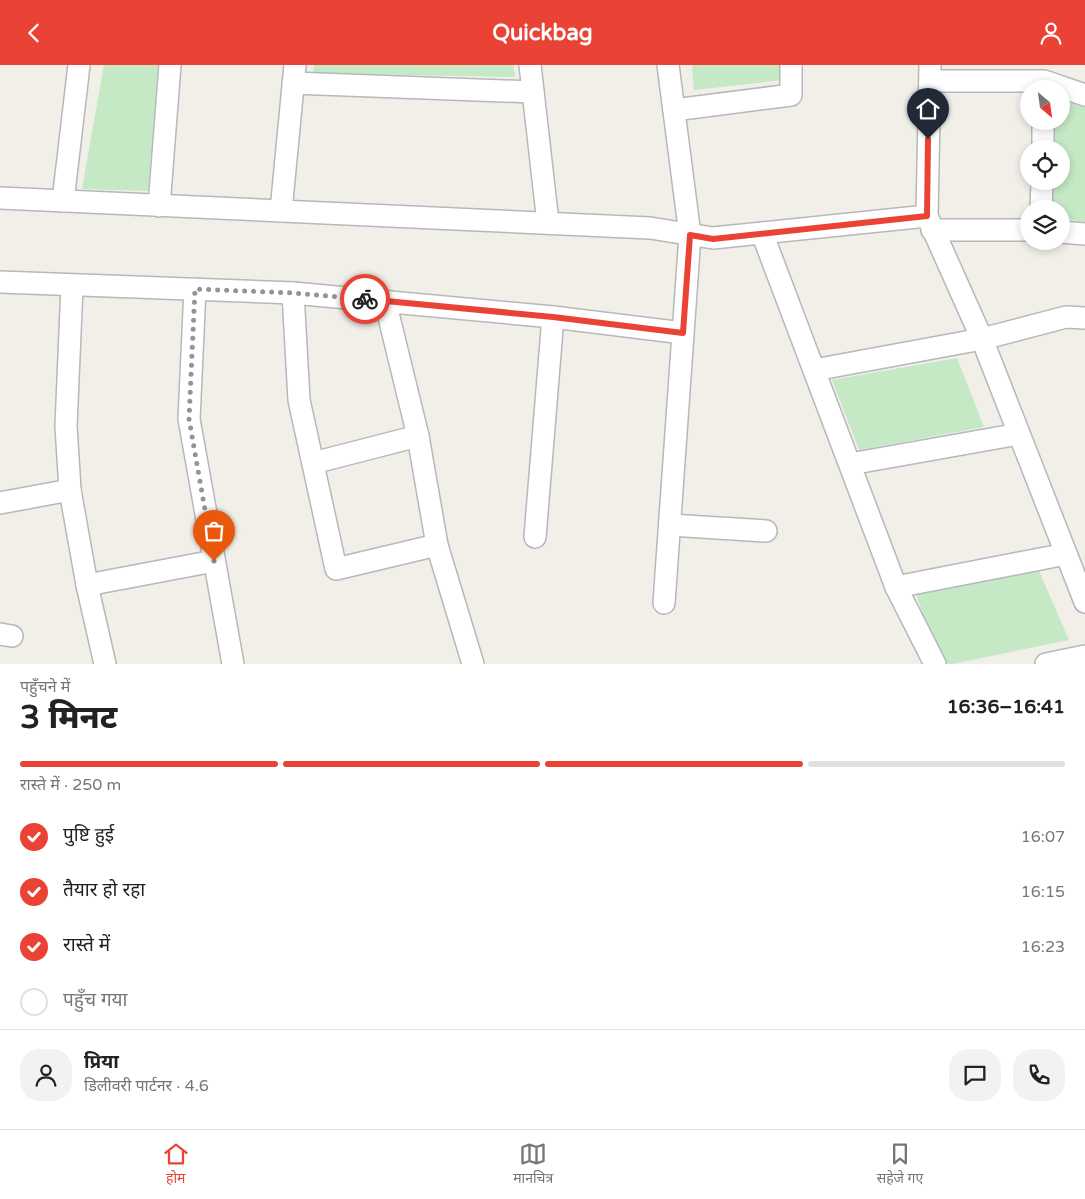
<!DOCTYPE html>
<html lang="hi">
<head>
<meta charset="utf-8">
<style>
  :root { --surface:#fff; --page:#f2f2f2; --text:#222; --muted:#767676; --line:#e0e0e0; --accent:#ea4335 }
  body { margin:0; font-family:"Varela Round","Noto Sans Devanagari",sans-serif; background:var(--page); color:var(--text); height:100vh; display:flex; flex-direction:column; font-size:19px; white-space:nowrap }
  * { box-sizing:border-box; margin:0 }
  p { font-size:16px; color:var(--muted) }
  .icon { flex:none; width:28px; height:28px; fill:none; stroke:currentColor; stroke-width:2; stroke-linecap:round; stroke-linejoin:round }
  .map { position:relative; height:599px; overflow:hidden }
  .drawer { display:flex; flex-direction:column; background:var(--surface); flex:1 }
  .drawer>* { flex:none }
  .needle { width:32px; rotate:151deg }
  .tools { position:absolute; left:1020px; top:15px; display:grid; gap:10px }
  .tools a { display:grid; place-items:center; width:50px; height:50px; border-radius:50%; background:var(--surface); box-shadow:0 2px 8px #0003; font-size:25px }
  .pin { position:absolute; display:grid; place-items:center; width:42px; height:42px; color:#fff; margin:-51px -21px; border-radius:50% 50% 50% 0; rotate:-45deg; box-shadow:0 0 5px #0007 }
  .pin .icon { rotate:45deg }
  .courier { position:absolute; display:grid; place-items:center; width:50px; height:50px; margin:-25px; border:4px solid #ea4335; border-radius:50%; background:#fff; color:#222; box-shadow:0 1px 6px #0007 }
  .head em { font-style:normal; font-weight:800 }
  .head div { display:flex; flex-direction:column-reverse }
  .head { display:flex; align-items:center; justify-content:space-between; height:85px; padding:0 20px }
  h1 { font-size:32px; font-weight:800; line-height:38px }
  .bar { display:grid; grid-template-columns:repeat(4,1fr); gap:8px 5px; align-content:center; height:60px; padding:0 20px }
  .bar i { height:6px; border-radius:4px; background:var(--line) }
  .bar .selected { background:var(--accent) }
  .bar p { grid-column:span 4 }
  .line { display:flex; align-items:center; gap:12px; padding:0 20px; border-top:1px solid var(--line) }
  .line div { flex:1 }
  .round { display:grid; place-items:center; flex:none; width:52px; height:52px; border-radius:20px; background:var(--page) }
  ol { padding:0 20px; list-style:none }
  li { display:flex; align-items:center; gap:15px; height:55px }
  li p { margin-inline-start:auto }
  li .icon { padding:5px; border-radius:50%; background:var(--accent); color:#fff; stroke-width:4 }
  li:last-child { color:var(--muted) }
  li i { width:28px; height:28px; border:2px solid var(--line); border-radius:50% }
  header { display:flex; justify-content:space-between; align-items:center; height:65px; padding:0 20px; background:var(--accent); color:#fff; font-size:22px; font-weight:800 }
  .menu { display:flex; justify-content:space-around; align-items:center; height:70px; border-top:1px solid var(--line); background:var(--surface); font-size:14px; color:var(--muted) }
  .menu a { display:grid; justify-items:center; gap:2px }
  .menu .selected { color:var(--accent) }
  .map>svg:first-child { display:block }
  .green { fill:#c5e8c5 }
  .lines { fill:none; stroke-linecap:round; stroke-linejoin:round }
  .minor-casing { stroke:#b5b8bc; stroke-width:24 }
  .minor { stroke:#fff; stroke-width:21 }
  .done { stroke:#929495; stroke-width:5; stroke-dasharray:0 9 }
  .route { stroke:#ea4335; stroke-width:6 }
</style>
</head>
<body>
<header><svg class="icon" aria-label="back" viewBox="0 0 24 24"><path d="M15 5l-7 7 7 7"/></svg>Quickbag<svg class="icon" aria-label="person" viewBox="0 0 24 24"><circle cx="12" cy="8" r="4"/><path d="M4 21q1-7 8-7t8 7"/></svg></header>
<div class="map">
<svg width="1085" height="599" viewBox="0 0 1085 599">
  <rect width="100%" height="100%" fill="#f1efe8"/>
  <g class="green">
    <path d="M104,0H158L148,126L82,124Z"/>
    <path d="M314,0H513L515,12L313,8Z"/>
    <path d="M692,0H782L783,15L694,25Z"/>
    <path d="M1061,32L1085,40V157L1061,153V144H1051L1052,116H1061V84H1052V56H1061Z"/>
    <path d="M957,293L984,362L859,385L832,315Z"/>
    <path d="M1039,506L1069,575L952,599H941L916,529Z"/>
  </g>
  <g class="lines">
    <defs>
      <g id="minor">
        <path d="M530,0L548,158"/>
        <path d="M930,0L927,151L982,274L1085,537"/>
        <path d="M930,16H1044L1085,30"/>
        <path d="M293,18L533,27"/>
        <path d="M674,45L791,30V0"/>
        <path d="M1043,84V56"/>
        <path d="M0,133L650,163L713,173L927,151"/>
        <path d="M63,136L79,0"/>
        <path d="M159,141L170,0"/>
        <path d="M1041,144L1042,116"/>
        <path d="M281,146L295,0"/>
        <path d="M932,165H1029"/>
        <path d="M1061,167L1085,169"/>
        <path d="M762,168L896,522L935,599"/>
        <path d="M0,217L293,228L553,252L683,268"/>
        <path d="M72,221L66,361L70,425L87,520L105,599"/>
        <path d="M195,224L189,354L233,599"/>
        <path d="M293,228L299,335L336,504L437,480"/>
        <path d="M385,236L418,371L437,480L473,599"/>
        <path d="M814,305L982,274L1066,252L1085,253"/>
        <path d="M313,398L418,371"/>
        <path d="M850,399L1019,369"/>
        <path d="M0,438L70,425"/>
        <path d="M670,460L766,466"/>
        <path d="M535,472L553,252"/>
        <path d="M87,520L214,496"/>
        <path d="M896,522L1066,489"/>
        <path d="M664,538L690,170L668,0"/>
        <path d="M0,569L12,571"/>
        <path d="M1046,599L1085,591"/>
      </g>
    </defs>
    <use href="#minor" class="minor-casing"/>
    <use href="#minor" class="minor"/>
  </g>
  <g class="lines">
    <path class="done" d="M214,496L189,354L195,224L294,228L365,234"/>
    <path class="route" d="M365,234L553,252L683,268L690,170L713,174L927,151L928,74"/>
  </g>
</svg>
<div class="tools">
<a><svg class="needle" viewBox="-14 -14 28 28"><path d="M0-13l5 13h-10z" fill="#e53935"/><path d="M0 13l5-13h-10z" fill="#767676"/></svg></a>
<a><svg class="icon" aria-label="locate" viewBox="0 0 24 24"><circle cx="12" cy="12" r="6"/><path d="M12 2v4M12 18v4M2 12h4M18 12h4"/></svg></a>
<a><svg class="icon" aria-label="layers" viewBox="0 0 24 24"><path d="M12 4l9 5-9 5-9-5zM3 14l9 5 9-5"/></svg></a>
</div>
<div class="pin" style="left:214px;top:496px;background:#ea580c"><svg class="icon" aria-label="bag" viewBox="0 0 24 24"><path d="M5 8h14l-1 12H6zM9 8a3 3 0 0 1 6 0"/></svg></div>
<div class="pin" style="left:928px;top:74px;background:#1f2937"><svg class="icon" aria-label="home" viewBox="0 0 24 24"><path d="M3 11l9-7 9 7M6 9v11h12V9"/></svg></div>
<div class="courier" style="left:365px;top:234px"><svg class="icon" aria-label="bike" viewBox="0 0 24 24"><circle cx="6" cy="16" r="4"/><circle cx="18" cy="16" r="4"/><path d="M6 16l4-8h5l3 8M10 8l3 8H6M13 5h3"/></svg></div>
</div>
<section class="drawer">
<div class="head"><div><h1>3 मिनट</h1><p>पहुँचने में</p></div><em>16:36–16:41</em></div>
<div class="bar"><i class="selected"></i><i class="selected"></i><i class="selected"></i><i></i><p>रास्ते में · 250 m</p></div>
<ol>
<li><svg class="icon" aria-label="check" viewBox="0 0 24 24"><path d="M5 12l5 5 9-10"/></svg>पुष्टि हुई<p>16:07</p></li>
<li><svg class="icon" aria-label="check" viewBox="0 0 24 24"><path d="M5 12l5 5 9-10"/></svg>तैयार हो रहा<p>16:15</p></li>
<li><svg class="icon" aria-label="check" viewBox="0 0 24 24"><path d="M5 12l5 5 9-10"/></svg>रास्ते में<p>16:23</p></li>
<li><i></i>पहुँच गया</li>
</ol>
<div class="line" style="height:90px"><a class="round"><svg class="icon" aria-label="person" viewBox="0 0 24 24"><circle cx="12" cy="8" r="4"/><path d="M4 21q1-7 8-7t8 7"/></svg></a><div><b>प्रिया</b><p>डिलीवरी पार्टनर · 4.6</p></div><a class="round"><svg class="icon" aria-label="chat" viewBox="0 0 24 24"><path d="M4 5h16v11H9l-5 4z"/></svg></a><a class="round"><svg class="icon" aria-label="phone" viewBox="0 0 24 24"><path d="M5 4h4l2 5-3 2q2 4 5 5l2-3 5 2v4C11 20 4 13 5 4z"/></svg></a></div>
</section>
<nav class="menu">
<a class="selected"><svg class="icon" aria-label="home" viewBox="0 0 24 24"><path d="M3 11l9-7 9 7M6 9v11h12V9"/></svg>होम</a>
<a><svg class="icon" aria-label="map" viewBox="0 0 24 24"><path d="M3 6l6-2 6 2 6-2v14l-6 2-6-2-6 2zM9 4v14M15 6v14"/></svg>मानचित्र</a>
<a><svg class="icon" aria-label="saved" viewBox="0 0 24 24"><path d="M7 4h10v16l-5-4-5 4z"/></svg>सहेजे गए</a>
</nav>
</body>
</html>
